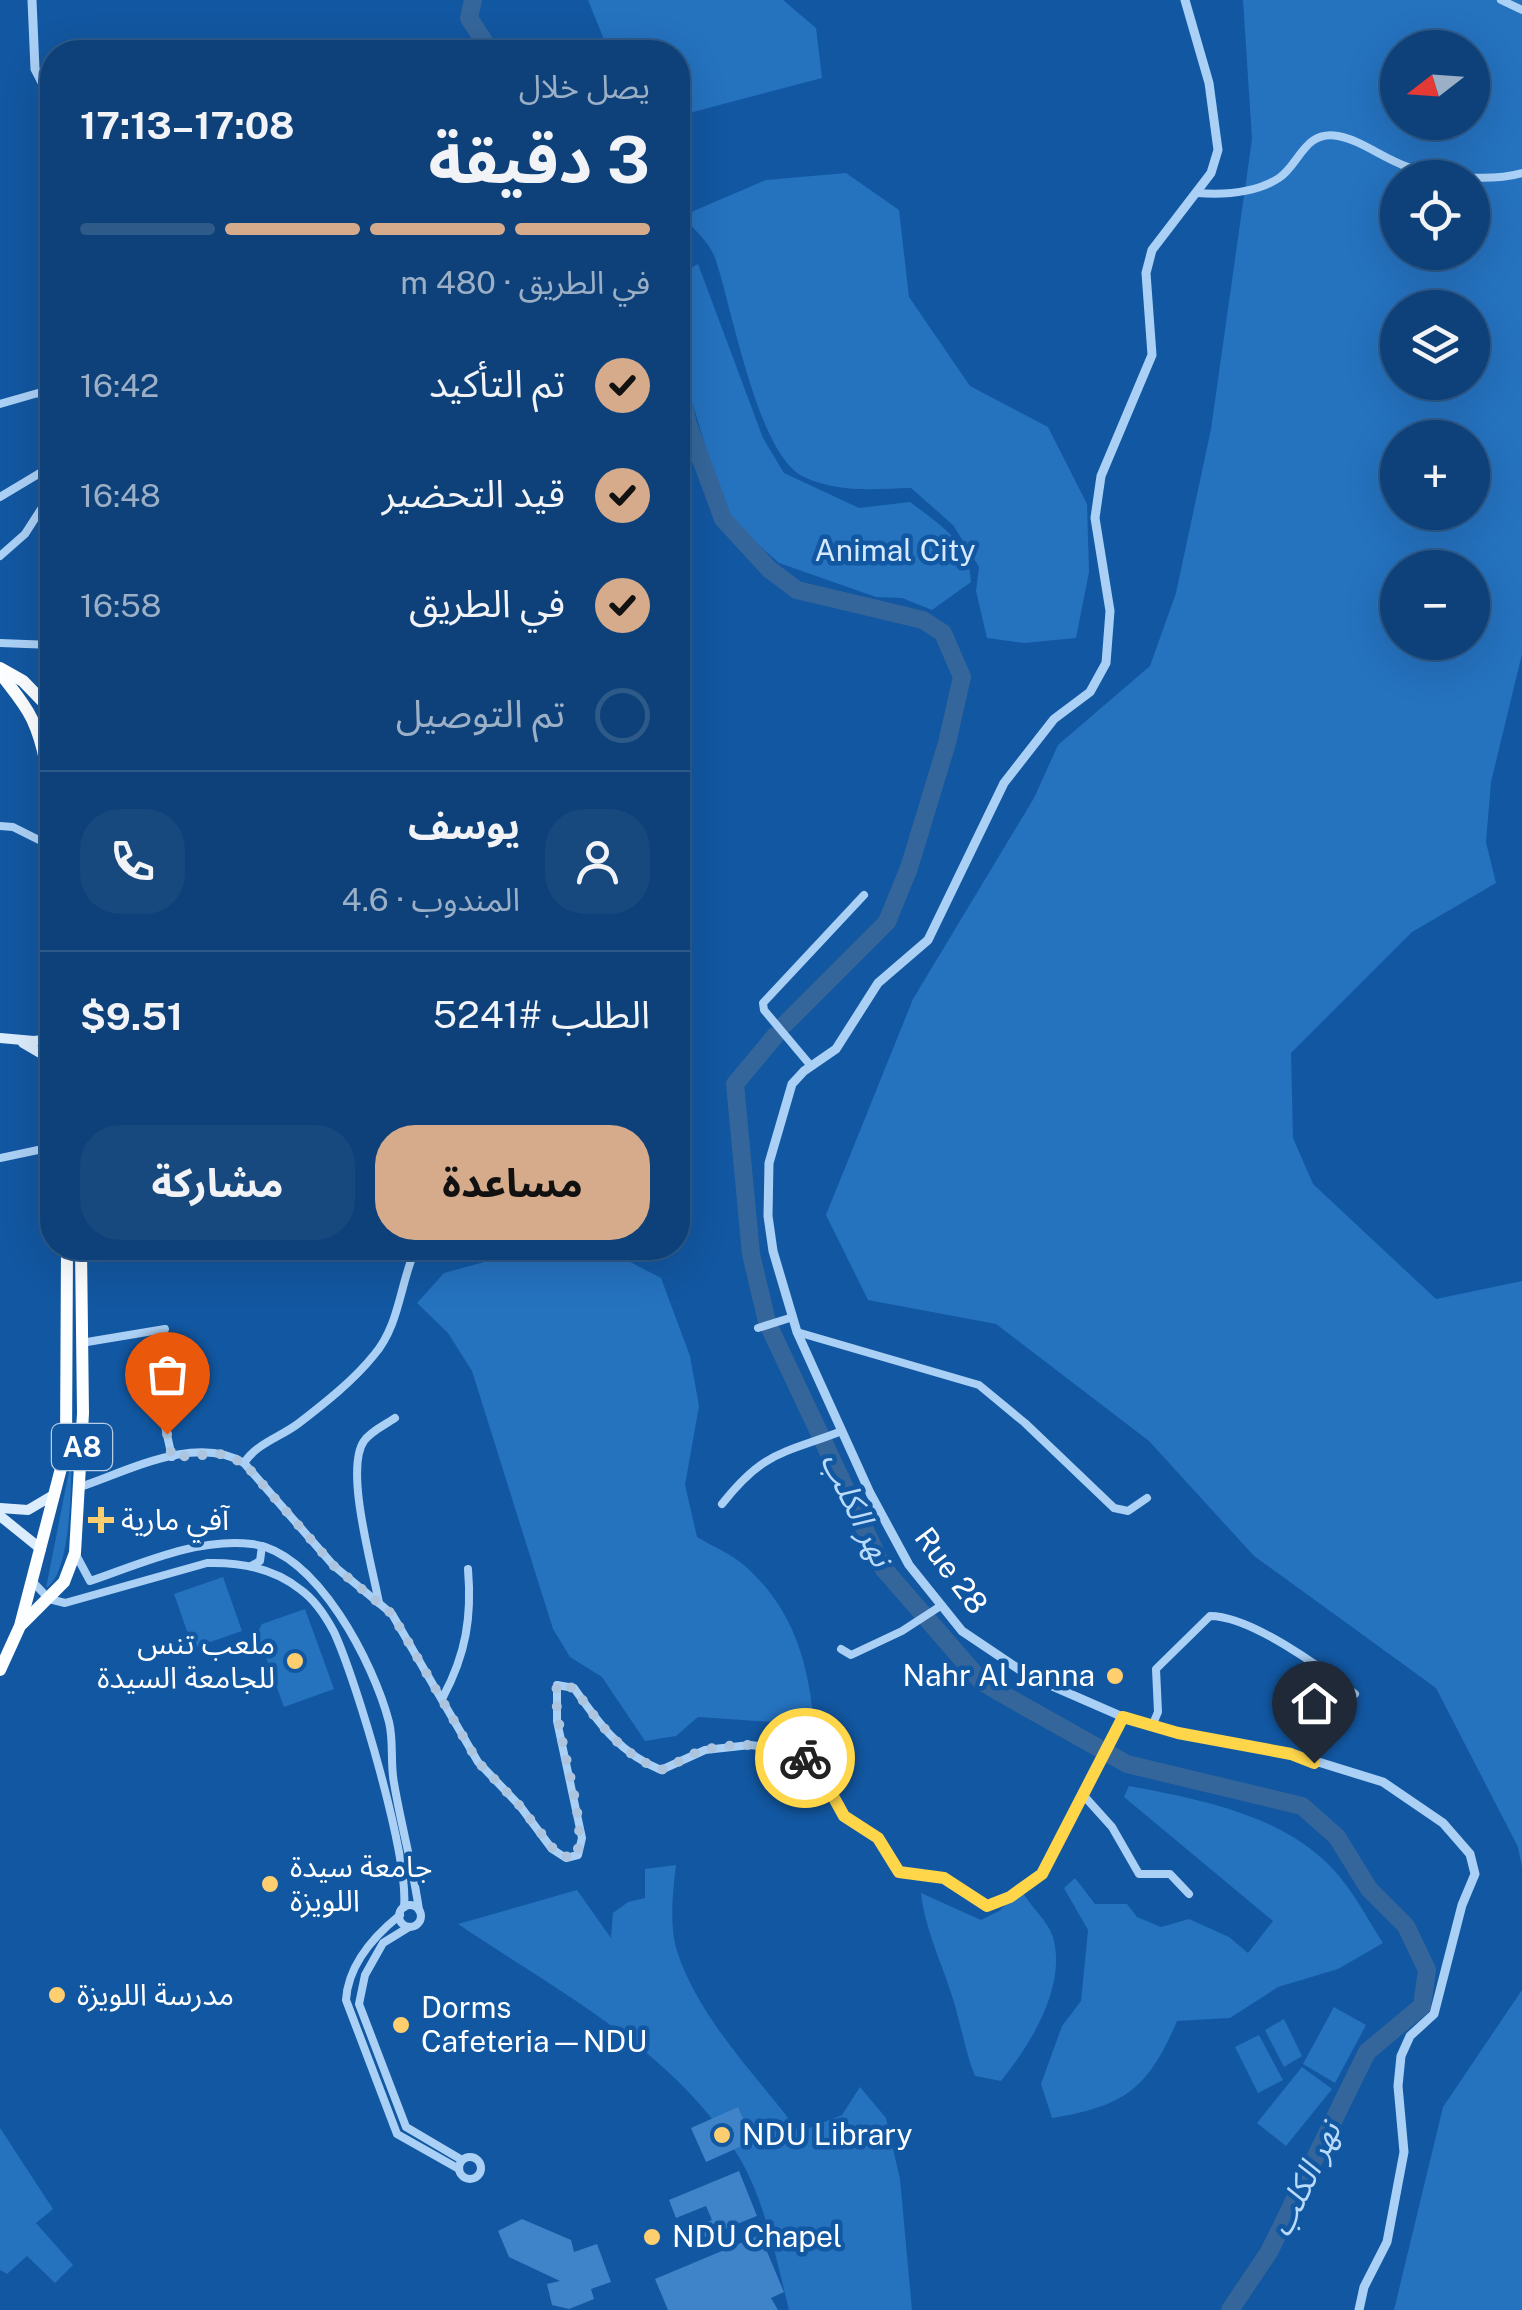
<!DOCTYPE html>
<html lang="ar">
<head>
<meta charset="utf-8">
<style>
  :root { --surface:#0e4179; --page:#17487e; --text:#f1f3f6; --muted:#9bafc6; --line:#2e5a8a; --accent:#d6ab8b }
  body { margin:0; font-family:"Public Sans","Noto Sans Arabic",sans-serif; background:var(--page); color:var(--text); direction:rtl; height:100vh; display:flex; flex-direction:column; font-size:38px; white-space:nowrap }
  * { box-sizing:border-box; margin:0 }
  p { font-size:32px; color:var(--muted) }
  .icon { flex:none; width:55px; height:55px; fill:none; stroke:currentColor; stroke-width:2; stroke-linecap:round; stroke-linejoin:round }
  .map { position:relative; flex:1; overflow:hidden; direction:ltr }
  .drawer { position:absolute; left:40px; top:40px; width:650px; height:1220px; display:flex; flex-direction:column; background:var(--surface); border-radius:40px; box-shadow:0 10px 40px #0002,0 0 0 2px var(--line); direction:rtl }
  .drawer>* { flex:none }
  .needle { width:65px; rotate:253deg }
  .controls { position:absolute; left:1380px; top:30px; display:grid; gap:20px }
  .controls a { display:grid; place-items:center; width:110px; height:110px; border-radius:50%; background:var(--surface); box-shadow:0 10px 40px #0002,0 0 0 2px var(--line); font-size:50px }
  .pin { position:absolute; display:grid; place-items:center; width:85px; height:85px; color:#fff; margin:-102px -42px; border-radius:50% 50% 50% 0; rotate:-45deg; box-shadow:0 0 10px #0007 }
  .pin .icon { rotate:45deg }
  .courier { position:absolute; display:grid; place-items:center; width:100px; height:100px; margin:-50px; border:8px solid #ffd54a; border-radius:50%; background:#fff; color:#222; box-shadow:0 2px 12px #0007 }
  .summary em { font-style:normal; font-weight:700 }
  .summary div { display:flex; flex-direction:column-reverse }
  .summary { display:flex; align-items:center; justify-content:space-between; height:170px; padding:0 40px }
  h1 { font-size:65px; font-weight:700; line-height:75px }
  .bar { display:grid; grid-template-columns:repeat(4,1fr); gap:15px 10px; align-content:center; height:120px; padding:0 40px }
  .bar i { height:12px; border-radius:8px; background:var(--line) }
  .bar .on { background:var(--accent) }
  .bar p { grid-column:span 4 }
  .line { display:flex; align-items:center; gap:25px; padding:0 40px; border-top:2px solid var(--line) }
  .line div { flex:1 }
  .round { display:grid; place-items:center; flex:none; width:105px; height:105px; border-radius:40px; background:var(--page) }
  ol { padding:0 40px; list-style:none }
  li { display:flex; align-items:center; gap:30px; height:110px }
  li p { margin-inline-start:auto }
  li .icon { padding:10px; border-radius:50%; background:var(--accent); color:#111; stroke-width:4 }
  li:last-child { color:var(--muted) }
  li i { width:55px; height:55px; border:5px solid var(--line); border-radius:50% }
  .cta { display:flex; gap:20px; margin-top:auto; padding:20px 40px }
  .cta a { flex:1; height:115px; border-radius:40px; background:var(--accent); color:#111; font-size:40px; font-weight:700; line-height:115px; text-align:center }
  .cta a+a { background:var(--page); color:var(--text) }
  .map>svg:first-child { display:block }
  .green { fill:#2572bf; fill-rule:evenodd }
  .lines { fill:none; stroke-linecap:round; stroke-linejoin:round }
  .river { stroke:#35669b; stroke-width:18 }
  .building { fill:#3f83c9 }
  .minor { stroke:#abd0f5; stroke-width:8 }
  .tertiary { stroke:#abd0f5; stroke-width:9 }
  .secondary { stroke:#dbecfd; stroke-width:10 }
  .trunk { stroke:#fcfeff; stroke-width:12 }
  .done { stroke:#acc4de; stroke-width:10; stroke-dasharray:0 18 }
  .route { stroke:#ffd54a; stroke-width:12 }
  .poi-dot { fill:#ffcf6f; stroke:#1257a1; stroke-width:4 }
  .labels { text-anchor:middle; stroke-width:9; stroke-linejoin:round; paint-order:stroke }
  .shield { fill:#1257a1; stroke:#b8cde3; stroke-width:2.5 }
  .shield-label { font-size:28px; font-weight:bold; fill:#fff }
  .park-label { font-size:30px; fill:#d4e9fe; stroke:#1257a1 }
  .poi-label { font-size:30px; fill:#fff; stroke:#1257a1; text-anchor:start }
  .street-label { font-size:30px; fill:#fff; stroke:#1257a1 }
  .water-label { font-size:32px; font-style:italic; fill:#b8dafb; stroke:#1257a1 }
</style>
</head>
<body>
<div class="map">
<svg width="1522" height="2310" viewBox="0 0 1522 2310">
  <rect width="100%" height="100%" fill="#1257a1"/>
  <g class="green">
    <path d="M588,0H783L816,28L822,78L678,116V52H609Z"/>
    <path d="M1243,0H1522V654L1491,782L1486,842L1496,883L1412,932L1291,1053L1293,1138L1313,1184L1436,1299L1522,1281V1867L1518,1847L1436,1688L1254,1556L1149,1441L996,1324L868,1300L826,1215L913,999L1034,798L1058,745L1150,666L1176,593L1211,429L1252,139ZM1398,48H1472V122H1398ZM1398,178H1472V252H1398ZM1398,308H1472V382H1398ZM1398,438H1472V512H1398ZM1398,568H1472V642H1398Z"/>
    <path d="M846,173L899,210L909,297L970,386L1048,427L1087,504L1089,572L1076,638L1024,643L987,638L976,591L979,567L953,525L911,488C874,489 838,493 804,477C757,455 732,306 715,258C710,243 693,228 682,216L766,180Z"/>
    <path d="M698,264L763,438L784,473L859,508L910,502C941,526 969,541 971,582L932,610L902,598L876,597L779,563L727,517L686,382L678,321V275Z"/>
    <path d="M609,1251L661,1278L690,1356L699,1406L685,1485L697,1537C712,1546 732,1554 745,1566C791,1607 807,1657 813,1715L773,1722L698,1717L676,1736L645,1741L602,1677L570,1657L553,1629L472,1371L448,1333L417,1303L444,1273L521,1252Z"/>
    <path d="M72,1456C71,1485 71,1574 46,1588Z"/>
    <path d="M223,1577L242,1631L193,1648L174,1594Z"/>
    <path d="M305,1609L334,1689L284,1707L257,1633L262,1624Z"/>
    <path d="M1129,1786C1198,1799 1279,1814 1330,1866C1351,1887 1367,1918 1383,1943L1338,1969L1278,1987L1230,2018L1177,2021C1148,2089 1125,2106 1052,2118L1041,2084L1062,2026L1081,2001L1088,1930L1064,1888L1075,1878L1095,1904H1127L1137,1917L1161,1927L1189,1919L1229,1937L1248,1953L1273,1921L1124,1797Z"/>
    <path d="M676,1865C673,1891 669,1926 677,1951C699,2019 757,2076 799,2132L842,2115L860,2087L886,2118L900,2179L912,2310H789C776,2259 766,2203 739,2157C675,2051 557,1991 458,1924L577,1890L611,1938L613,1913L628,1902L645,1898V1869Z"/>
    <path d="M1022,1891C1030,1906 1048,1921 1053,1937C1067,1986 1031,2044 1001,2081L975,2076C965,2051 961,2025 953,1999C942,1963 925,1930 921,1893L981,1920L999,1911Z"/>
    <path d="M1522,1990V2310H1394L1443,2107Z"/>
    <path d="M1334,2007L1366,2025L1335,2083L1303,2064Z"/>
    <path d="M1284,2019L1302,2056L1284,2067L1265,2030Z"/>
    <path d="M1259,2035L1283,2080L1258,2093L1235,2047Z"/>
    <path d="M1302,2067L1332,2089L1286,2146L1257,2123Z"/>
    <path d="M0,2128L53,2209L36,2223L73,2265L55,2283L27,2256L7,2274L0,2270Z"/>
  </g>
  <g class="lines">
    <g class="river">
      <path d="M473,0L469,18L491,52"/>
      <path d="M678,381L688,424L723,519L769,569L797,590L923,620L943,633L962,677L947,743L909,868L887,922L785,1024"/>
      <path d="M775,1036L735,1084L751,1254L767,1322L883,1568L981,1681L999,1692L1127,1764L1302,1806L1337,1837L1369,1889L1406,1926L1427,1970L1422,2006L1367,2052L1269,2252L1230,2310"/>
    </g>
  </g>
  <g class="building">
    <path d="M738,2107L753,2141L706,2162L691,2128Z"/>
    <path d="M739,2171L757,2216L687,2244L682,2232L712,2220L706,2206L676,2218L669,2200Z"/>
    <path d="M522,2219L571,2240L574,2252L597,2244L611,2282L591,2289L594,2299L569,2309L552,2305L547,2284L560,2281L509,2257L498,2231Z"/>
    <path d="M760,2235L784,2292L771,2298L778,2310H668L655,2279Z"/>
  </g>
  <g class="lines">
    <g class="minor">
      <path d="M1501,0L1522,10"/>
      <path d="M1197,193C1224,195 1256,193 1279,178C1300,164 1304,130 1338,136C1361,140 1384,159 1408,167C1439,177 1490,182 1522,173"/>
      <path d="M0,404L38,393L52,403"/>
      <path d="M0,497L40,473L52,474"/>
      <path d="M0,556L25,534L52,492"/>
      <path d="M0,643L52,645"/>
      <path d="M0,826L13,827L51,846"/>
      <path d="M811,1066L764,1010L763,1003L864,895"/>
      <path d="M0,1158L52,1147"/>
      <path d="M758,1328L793,1317"/>
      <path d="M797,1332L979,1385L1025,1423L1114,1508L1128,1511L1147,1498"/>
      <path d="M81,1343L165,1329"/>
      <path d="M153,1373L172,1457"/>
      <path d="M244,1463C257,1443 281,1437 299,1423C325,1403 354,1380 374,1355C400,1325 400,1282 416,1248"/>
      <path d="M80,1487C128,1471 196,1434 244,1463L334,1566L392,1614L478,1762L520,1806L552,1849L566,1858L578,1855L582,1838L557,1721V1685L574,1688C598,1722 620,1754 661,1770L705,1750L750,1745L793,1750L808,1759L822,1776L844,1816L879,1838L899,1872L944,1878L987,1905L1010,1897L1042,1875L1123,1717"/>
      <path d="M722,1504C764,1451 782,1454 842,1431"/>
      <path d="M75,1553L90,1581C140,1564 198,1537 252,1544C317,1552 374,1664 389,1722C394,1742 390,1763 394,1783C401,1825 413,1867 419,1910"/>
      <path d="M251,1566L260,1561L262,1546"/>
      <path d="M32,1581L49,1599L65,1603L207,1563C241,1562 274,1568 301,1590C315,1600 326,1617 334,1632C357,1682 409,1857 404,1907"/>
      <path d="M379,1603C373,1569 344,1469 364,1441C371,1431 385,1425 395,1418"/>
      <path d="M841,1649L851,1655L902,1631L939,1607"/>
      <path d="M443,1697C466,1654 472,1617 468,1569"/>
      <path d="M1152,1726L1158,1712L1156,1669L1210,1616C1251,1616 1322,1668 1355,1694"/>
      <path d="M1085,1797L1112,1827L1139,1874H1170L1189,1894"/>
      <circle cx="410" cy="1916" r="11"/>
      <path d="M400,1915C374,1936 348,1965 346,2000L397,2134L459,2169"/>
      <path d="M409,1927L383,1943L365,1975L359,2004L406,2127L462,2160"/>
      <circle cx="470" cy="2168" r="11"/>
    </g>
    <g class="tertiary">
      <path d="M32,0L35,69L52,102"/>
      <path d="M1185,0L1209,83L1218,150L1211,173L1152,250L1146,273L1152,355L1101,476L1095,518L1110,611L1106,663L1090,692L1054,719L1004,783L928,940L878,983L836,1049L804,1071L792,1084L769,1163L768,1216L773,1251L797,1332L870,1493L909,1565L962,1631L1029,1676L1123,1717L1178,1733L1299,1756L1383,1782L1443,1823L1470,1854L1475,1874L1462,1905L1434,2014L1410,2036L1401,2056L1398,2086L1404,2152L1387,2242L1364,2287L1359,2310"/>
    </g>
    <g class="secondary">
      <path d="M0,1038L34,1041L52,1039"/>
      <path d="M23,1043L52,1060"/>
      <path d="M0,1508L28,1510L55,1494"/>
      <path d="M0,1516L41,1549"/>
    </g>
    <g class="trunk">
      <path d="M0,668L23,681L52,711"/>
      <path d="M0,673C11,688 24,702 32,719C55,768 50,829 52,883"/>
      <path d="M22,1624L64,1582L75,1553L83,1413L81,1248"/>
      <path d="M0,1670L20,1626L66,1449L67,1248"/>
    </g>
  </g>
  <g class="lines">
    <path class="done" d="M167,1434L172,1457L220,1454L244,1463L334,1566L392,1614L478,1762L520,1806L558,1855L574,1858C594,1831 550,1727 557,1685L574,1688C598,1722 620,1754 661,1770C676,1765 689,1754 704,1750C734,1742 778,1743 805,1758"/>
    <path class="route" d="M805,1758L822,1776L844,1816L878,1838L899,1872L944,1878L987,1906L1010,1897L1042,1874L1123,1717L1178,1733L1291,1754L1314,1763"/>
  </g>
  <g class="poi-dot">
    <path d="M96 1505h10v10h10v10h-10v10h-10v-10h-10v-10h10z"/>
    <circle cx="295" cy="1661" r="10"/>
    <circle cx="1115" cy="1676" r="10"/>
    <circle cx="270" cy="1884" r="10"/>
    <circle cx="57" cy="1995" r="10"/>
    <circle cx="401" cy="2025" r="10"/>
    <circle cx="722" cy="2135" r="10"/>
    <circle cx="652" cy="2237" r="10"/>
  </g>
  <g class="labels">
    <rect class="shield" x="52" y="1424" width="60" height="46" rx="8"/>
    <g class="shield-label">
      <text x="82" y="1457">A8</text>
    </g>
    <g class="park-label">
      <text x="895" y="561">Animal City</text>
    </g>
    <g class="poi-label">
      <text x="121" y="1530">آفي مارية</text>
      <text x="275" y="1654" text-anchor="end">ملعب تنس<tspan x="275" dy="34">للجامعة السيدة</tspan></text>
      <text x="1095" y="1686" text-anchor="end">Nahr Al Janna</text>
      <text x="290" y="1877">جامعة سيدة<tspan x="290" dy="34">اللويزة</tspan></text>
      <text x="77" y="2005">مدرسة اللويزة</text>
      <text x="421" y="2018">Dorms<tspan x="421" dy="34">Cafeteria—NDU</tspan></text>
      <text x="742" y="2145">NDU Library</text>
      <text x="672" y="2247">NDU Chapel</text>
    </g>
    <g class="street-label">
      <text transform="translate(951 1571) rotate(53)" y="10">Rue 28</text>
    </g>
    <g class="water-label">
      <text transform="translate(857 1509) rotate(64)" y="11">نهر الكلب</text>
      <text transform="translate(1305 2179) rotate(-64)" y="11">نهر الكلب</text>
    </g>
  </g>
</svg>
<div class="controls">
<a><svg class="needle" viewBox="-14 -14 28 28"><path d="M0-13l5 13h-10z" fill="#e53935"/><path d="M0 13l5-13h-10z" fill="#9bafc6"/></svg></a>
<a><svg class="icon" aria-label="locate" viewBox="0 0 24 24"><circle cx="12" cy="12" r="6"/><path d="M12 2v4M12 18v4M2 12h4M18 12h4"/></svg></a>
<a><svg class="icon" aria-label="layers" viewBox="0 0 24 24"><path d="M12 4l9 5-9 5-9-5zM3 14l9 5 9-5"/></svg></a>
<a>+</a>
<a>−</a>
</div>
<div class="pin" style="left:167px;top:1434px;background:#ea580c"><svg class="icon" aria-label="bag" viewBox="0 0 24 24"><path d="M5 8h14l-1 12H6zM9 8a3 3 0 0 1 6 0"/></svg></div>
<div class="pin" style="left:1314px;top:1763px;background:#1f2937"><svg class="icon" aria-label="home" viewBox="0 0 24 24"><path d="M3 11l9-7 9 7M6 9v11h12V9"/></svg></div>
<div class="courier" style="left:805px;top:1758px"><svg class="icon" aria-label="bike" viewBox="0 0 24 24"><circle cx="6" cy="16" r="4"/><circle cx="18" cy="16" r="4"/><path d="M6 16l4-8h5l3 8M10 8l3 8H6M13 5h3"/></svg></div>
<section class="drawer">
<div class="summary"><div><h1>3 دقيقة</h1><p>يصل خلال</p></div><em>17:08–17:13</em></div>
<div class="bar"><i class="on"></i><i class="on"></i><i class="on"></i><i></i><p>في الطريق · 480 m</p></div>
<ol>
<li><svg class="icon" aria-label="check" viewBox="0 0 24 24"><path d="M5 12l5 5 9-10"/></svg>تم التأكيد<p>16:42</p></li>
<li><svg class="icon" aria-label="check" viewBox="0 0 24 24"><path d="M5 12l5 5 9-10"/></svg>قيد التحضير<p>16:48</p></li>
<li><svg class="icon" aria-label="check" viewBox="0 0 24 24"><path d="M5 12l5 5 9-10"/></svg>في الطريق<p>16:58</p></li>
<li><i></i>تم التوصيل</li>
</ol>
<div class="line" style="height:180px"><a class="round"><svg class="icon" aria-label="person" viewBox="0 0 24 24"><circle cx="12" cy="8" r="4"/><path d="M4 21q1-7 8-7t8 7"/></svg></a><div><b>يوسف</b><p>المندوب · 4.6</p></div><a class="round"><svg class="icon" aria-label="phone" viewBox="0 0 24 24"><path d="M5 4h4l2 5-3 2q2 4 5 5l2-3 5 2v4C11 20 4 13 5 4z"/></svg></a></div>
<div class="line" style="height:130px"><div>الطلب #5241</div><b>$9.51</b></div>
<div class="cta"><a>مساعدة</a><a>مشاركة</a></div>
</section>
</div>
</body>
</html>
